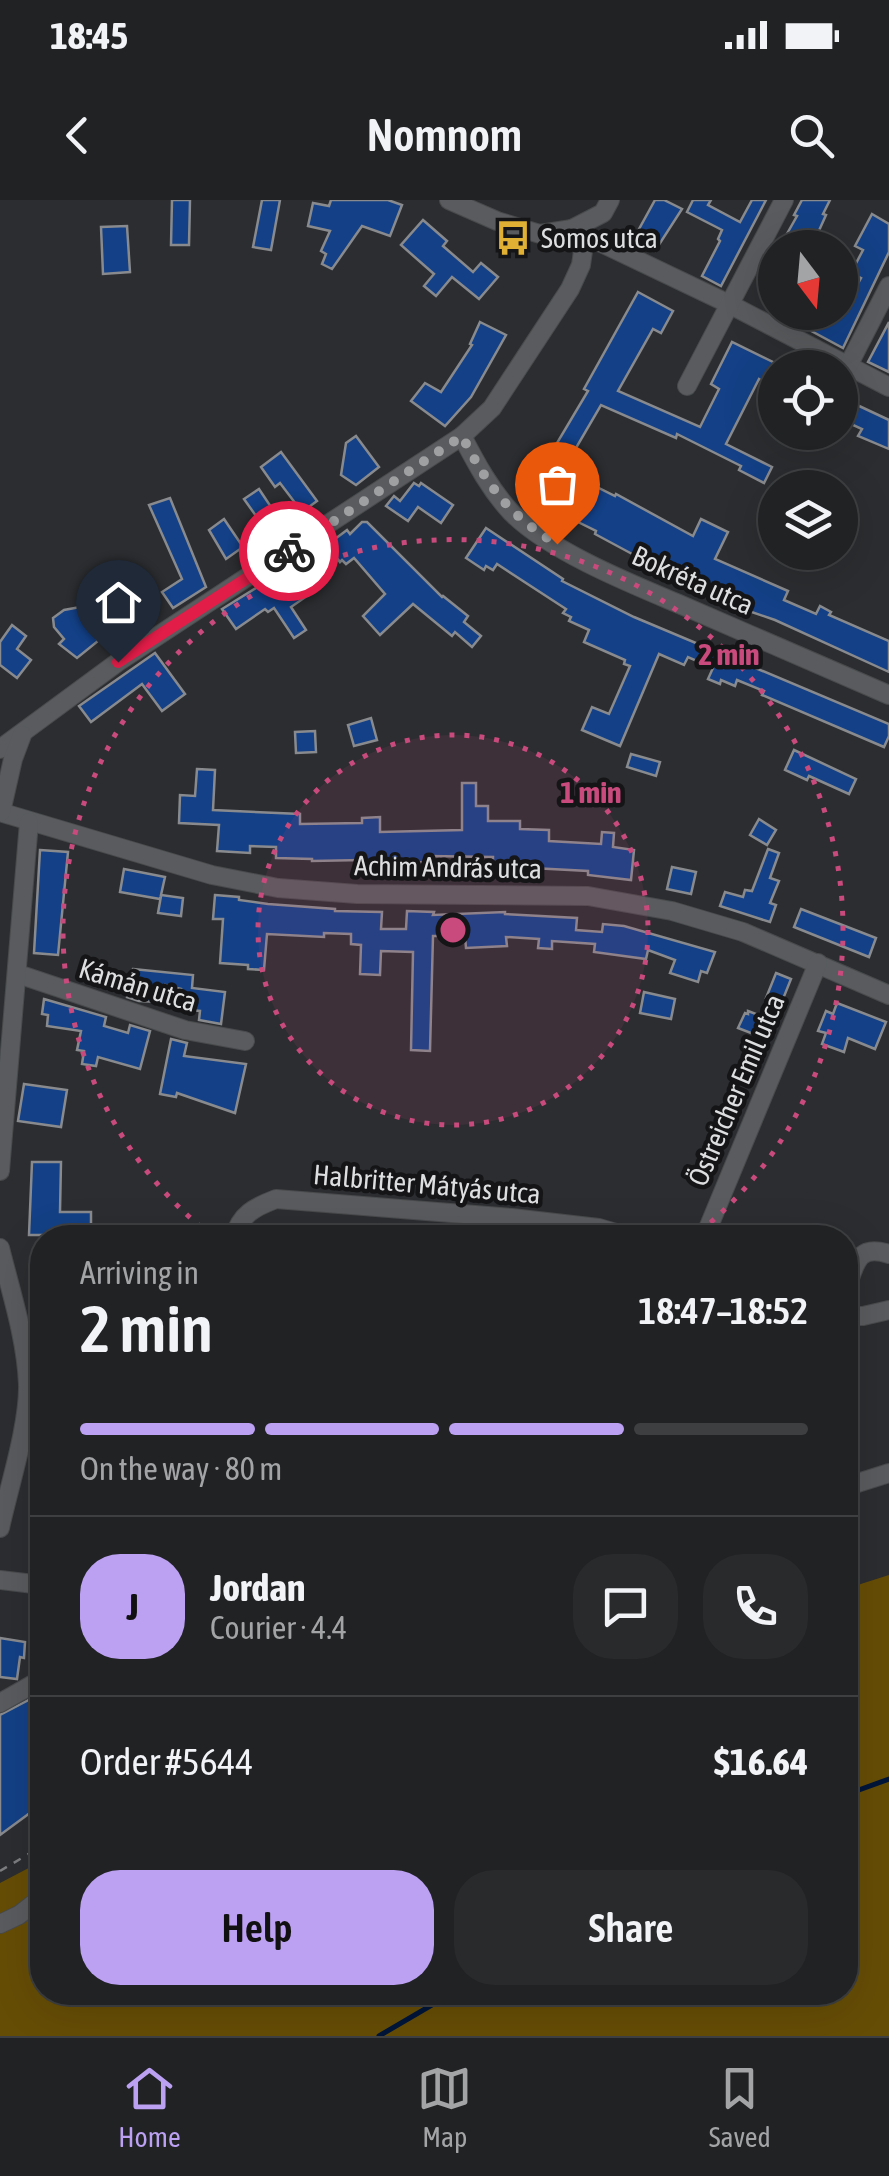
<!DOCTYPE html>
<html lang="en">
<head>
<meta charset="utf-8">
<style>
  :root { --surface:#202224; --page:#282a2c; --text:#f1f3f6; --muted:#a2a4a6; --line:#3d3f41; --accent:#bca0f2 }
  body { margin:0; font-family:"Asap Condensed",sans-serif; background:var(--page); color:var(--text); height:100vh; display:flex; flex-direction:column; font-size:38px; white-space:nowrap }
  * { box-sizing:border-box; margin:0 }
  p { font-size:32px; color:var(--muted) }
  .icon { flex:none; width:55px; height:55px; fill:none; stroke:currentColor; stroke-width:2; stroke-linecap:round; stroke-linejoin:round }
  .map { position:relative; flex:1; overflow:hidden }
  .details { position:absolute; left:30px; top:1025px; width:828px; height:780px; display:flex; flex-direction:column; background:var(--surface); border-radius:40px; box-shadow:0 10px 40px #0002,0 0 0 2px var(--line) }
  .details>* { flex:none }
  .needle { width:65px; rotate:164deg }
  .fabs { position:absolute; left:758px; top:30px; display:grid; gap:20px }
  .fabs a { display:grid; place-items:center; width:100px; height:100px; border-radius:50%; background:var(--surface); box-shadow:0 10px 40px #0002,0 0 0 2px var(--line); font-size:50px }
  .pin { position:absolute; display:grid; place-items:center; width:85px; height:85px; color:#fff; margin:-102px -42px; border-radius:50% 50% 50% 0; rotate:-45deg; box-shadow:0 0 10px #0007 }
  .pin .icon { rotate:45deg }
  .courier { position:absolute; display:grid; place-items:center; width:100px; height:100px; margin:-50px; border:8px solid #e11d48; border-radius:50%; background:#fff; color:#222; box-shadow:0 2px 12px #0007 }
  .headline em { font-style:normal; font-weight:600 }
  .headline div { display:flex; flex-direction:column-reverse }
  .headline { display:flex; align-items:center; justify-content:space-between; height:170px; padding:0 50px }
  h1 { font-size:65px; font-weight:600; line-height:75px }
  .bar { display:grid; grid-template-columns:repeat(4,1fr); gap:15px 10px; align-content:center; height:120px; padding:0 50px }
  .bar i { height:12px; border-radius:8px; background:var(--line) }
  .bar .selected { background:var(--accent) }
  .bar p { grid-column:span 4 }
  .line { display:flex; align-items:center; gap:25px; padding:0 50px; border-top:2px solid var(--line) }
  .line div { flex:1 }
  .round { display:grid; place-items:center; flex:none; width:105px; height:105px; border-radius:40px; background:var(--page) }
  .primary-button { display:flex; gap:20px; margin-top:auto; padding:20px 50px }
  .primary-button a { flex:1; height:115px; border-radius:40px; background:var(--accent); color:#111; font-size:40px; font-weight:600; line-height:115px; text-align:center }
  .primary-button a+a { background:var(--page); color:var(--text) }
  .status { display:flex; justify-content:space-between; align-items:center; height:70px; padding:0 50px; background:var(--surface); direction:ltr }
  .status svg { height:28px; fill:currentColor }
  header { display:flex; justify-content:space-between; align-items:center; height:130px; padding:0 50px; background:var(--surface); font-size:45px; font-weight:600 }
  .dock { display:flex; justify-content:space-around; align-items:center; height:140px; border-top:2px solid var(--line); background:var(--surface); font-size:28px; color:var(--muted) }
  .dock a { display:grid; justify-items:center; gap:5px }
  .dock .selected { color:var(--accent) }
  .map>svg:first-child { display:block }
  .green { fill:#664d06 }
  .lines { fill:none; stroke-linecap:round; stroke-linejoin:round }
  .stream { stroke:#01153a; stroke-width:5 }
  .building { fill:#134086; stroke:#888a8d; stroke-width:2.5 }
  .minor-casing { stroke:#484a4c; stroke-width:20 }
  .path { stroke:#7d7e81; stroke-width:2.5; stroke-dasharray:8 8; stroke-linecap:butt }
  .minor { stroke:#595b5e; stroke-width:18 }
  .done { stroke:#9fa0a2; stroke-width:10; stroke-dasharray:0 18 }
  .route { stroke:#e11d48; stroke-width:12 }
  .ring { fill:none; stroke:#c94a7c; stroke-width:5; stroke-dasharray:5 10 }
  .labels { text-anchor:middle; stroke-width:9; stroke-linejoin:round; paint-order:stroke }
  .poi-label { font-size:28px; fill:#dddee0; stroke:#151517; text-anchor:start }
  .street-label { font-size:28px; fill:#dddee0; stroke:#151517 }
  .centre { fill:#c94a7c; stroke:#151517; stroke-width:5 }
  .ring-label { font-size:30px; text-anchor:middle; font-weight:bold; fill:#c94a7c; stroke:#151517; stroke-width:9; stroke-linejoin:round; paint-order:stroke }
</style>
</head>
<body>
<div class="status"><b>18:45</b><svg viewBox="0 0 49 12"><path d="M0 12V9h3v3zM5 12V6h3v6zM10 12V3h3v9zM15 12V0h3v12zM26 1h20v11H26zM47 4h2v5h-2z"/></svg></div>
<header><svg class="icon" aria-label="back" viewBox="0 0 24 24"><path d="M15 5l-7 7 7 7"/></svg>Nomnom<svg class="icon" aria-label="search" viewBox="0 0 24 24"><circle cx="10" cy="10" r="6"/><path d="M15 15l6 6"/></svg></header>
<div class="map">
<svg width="889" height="1836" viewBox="0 0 889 1836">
  <rect width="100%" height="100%" fill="#2b2d30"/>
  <path class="green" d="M889,1375V1836H0V1683L42,1661V1792H845V1389Z"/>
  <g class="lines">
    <g class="stream">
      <path d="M845,1595L889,1579"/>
      <path d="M379,1836L454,1792"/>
    </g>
  </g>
  <g class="building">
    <path d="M172,0H190L189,45H171Z"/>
    <path d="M262,0H280L271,50L253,47Z"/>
    <path d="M331,0H388L402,5L390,36L362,26L332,69L322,64L326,54L321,51L330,31L308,26L313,3L329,6Z"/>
    <path d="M655,0H664L682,9L655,51L633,40Z"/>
    <path d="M693,0H711L708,5L740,22L752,0H766L721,86L702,76L720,41L718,39L722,30L687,12Z"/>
    <path d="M802,0H830L823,14L826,15L817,35L810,48H779L797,16L794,15Z"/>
    <path d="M872,14L889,24V52L843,148L776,112H827L839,118L861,78L851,73L863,50L855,46Z"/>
    <path d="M423,20L447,41L443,46L473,72L481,63L498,77L479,99L452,77L436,96L424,86L434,74L401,45Z"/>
    <path d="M127,26L130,72L103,74L101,27Z"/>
    <path d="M638,92L673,111L661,133L653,129L618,191L700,227L719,189L711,184L732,142L775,163V188L759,179L726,244L772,267L764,283L739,270L741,266L677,234L676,238L601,205L566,265L578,271L575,276L615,296L616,294L693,336L701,319L728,332L715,359L788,391L784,400L816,414L820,406L831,412L829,415L889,441V472L775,420L743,409L673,376L595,334L596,331L576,321L578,317L573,314L580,302L565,294L568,288L544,274L560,246L557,243L588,191L584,189Z"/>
    <path d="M480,122L506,135L471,197L445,226L411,201L425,183L441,192L472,145L470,144Z"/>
    <path d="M889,122V172L868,162Z"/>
    <path d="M840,197L889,220V249L858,236L862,229L840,219Z"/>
    <path d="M356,236L379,267L356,285L341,275L346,243Z"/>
    <path d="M281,252L317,301L302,312L280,283L275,287L261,267Z"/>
    <path d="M414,283L419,286L421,283L453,305L441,323L418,307L408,321L386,306L394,296L400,301Z"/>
    <path d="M259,289L289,334L271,346L262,332L266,330L244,299Z"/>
    <path d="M170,298L206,387L173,408L162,392L182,379L149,305Z"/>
    <path d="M224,319L243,347L226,359L209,330Z"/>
    <path d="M362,322H367L442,397L443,396L468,416L464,422L481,436L472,447L455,432L452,436L413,404L380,435L363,416L385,394L354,358L346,364L342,360L340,362L327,345L347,330L350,334Z"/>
    <path d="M486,328L563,379L562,381L634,417L889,524V536L884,547L762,495L764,491L737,480L735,486L721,480L720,484L708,479L713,468L688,457L684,465L659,454L620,546L582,530L592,507L609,514L630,466L624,464L625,460L584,442L589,430L569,421L571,417L563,413L566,409L497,364L493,370L486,366L484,370L466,358Z"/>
    <path d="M306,357L316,372L309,377L317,389L291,407L306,430L294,438L274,408L268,412L265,409L236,429L222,409Z"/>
    <path d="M91,405L101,411L103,420L94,434L98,441L77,458L59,444L64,439L54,427L53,418L64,410Z"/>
    <path d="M12,425L26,436L17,449L31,460L17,478L0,465V442Z"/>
    <path d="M155,453L185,494L162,511L142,484L91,522L79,506Z"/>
    <path d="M371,518L377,540L354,546L348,525Z"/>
    <path d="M315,531L316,552L296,553L295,532Z"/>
    <path d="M794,550L856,579L849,594L809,576L807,580L785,570Z"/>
    <path d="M631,554L660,562L656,576L627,567Z"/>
    <path d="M197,569L215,570L213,610L300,614V624L362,623V618L380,617V632L462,630V583H476V606H488V621H520V629L549,630V641L601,644L602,632L614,633L613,647L634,650L631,680L588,675V671L493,666V657L429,656V662L380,663V671L362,670V660L312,661V659L276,658V647L250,646V653L217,651L219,625L179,623L180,595L195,596Z"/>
    <path d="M759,619L776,630L767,645L750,635Z"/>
    <path d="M768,649L779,653L770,678L779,681L770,703L776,705L770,722L720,706L725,692L743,697L745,690L752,691Z"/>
    <path d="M40,650L68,652L58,755L34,753Z"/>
    <path d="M672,667L696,672L691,694L667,689Z"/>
    <path d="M124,669L165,677L161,695L183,698L181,716L158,713L161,696L160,699L120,692Z"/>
    <path d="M215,695L239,697V700L268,704L335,709V711L382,712L381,729H406L407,711L434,712L433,715L505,712V714L577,718L576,730L602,732L603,724L624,726L715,752L707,773L701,771L698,782L670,773L675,760L648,750L646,759L594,752L595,744L552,741V749L538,748L539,739L506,737L507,746L466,748L465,736H433L430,851L411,850L413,752L381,751L380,775L360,774L361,745L351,744V734L324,733V737L267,734L264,770L248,769V765L220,763L223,719H213Z"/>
    <path d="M801,709L876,738L869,757L794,727Z"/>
    <path d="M133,769L193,775L192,788L225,792L221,824L199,820L200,811L177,809L181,789L165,785L160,802L139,801L127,797L128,784L141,785V779L132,777Z"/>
    <path d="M776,773L791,779L781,804L766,798Z"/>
    <path d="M644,792L675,799L671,819L640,813Z"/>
    <path d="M44,799L106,817L104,826L128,833L130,825L150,831L140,869L98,857L96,866L82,864L84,851L77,850L81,831L47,826L48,815L42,814Z"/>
    <path d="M837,803L886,822L875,849L848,838L844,852L822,844L826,833L818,831L826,811L833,814Z"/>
    <path d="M748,811L764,817L756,835L738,828L745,813L748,814Z"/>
    <path d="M171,839L187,843L184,856L246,864L235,913L177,893L176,897L160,894Z"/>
    <path d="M24,884L67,890L61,927L18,921Z"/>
    <path d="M32,962H61L60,1012H91V1035H29Z"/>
    <path d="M0,1438L25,1442L24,1458L20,1457L17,1479L0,1477Z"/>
    <path d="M42,1493V1604L0,1635V1515Z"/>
  </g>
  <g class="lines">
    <defs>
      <g id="minor">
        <path d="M449,0L497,21L540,34L572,29L729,104L889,187"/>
        <path d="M572,29L603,13L610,0"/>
        <path d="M848,166L889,86"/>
        <path d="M687,186L784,0"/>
        <path d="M462,236C476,263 491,291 512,313C550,351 629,383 679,404C749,435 819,465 889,495"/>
        <path d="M0,549L118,462L462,236L492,208L570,89L581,65L585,37"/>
        <path d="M0,612L212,675L278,688L357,694L588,696L672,711L743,732L889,795"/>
        <path d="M1,612L13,559L22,535"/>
        <path d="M18,774L185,830L245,841"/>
        <path d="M0,971L29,622"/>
        <path d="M234,1038C240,1014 255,1007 276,999L512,1018L599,1028L633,1038"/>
        <path d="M704,1038L818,763"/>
        <path d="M0,1048C11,1092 26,1138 28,1184C29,1225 9,1287 0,1328"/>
        <path d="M845,1090L847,1105L852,1116H863L889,1110"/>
        <path d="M846,1090C855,1065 857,1043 889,1054"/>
        <path d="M845,1287L889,1273"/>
        <path d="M0,1380L42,1385"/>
        <path d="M0,1503L42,1479"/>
        <path d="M0,1724L19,1715L42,1697"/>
      </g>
    </defs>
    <use href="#minor" class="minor-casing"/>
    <path class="path" d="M0,1671L42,1646"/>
    <use href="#minor" class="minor"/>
  </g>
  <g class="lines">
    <path class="done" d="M289,351L462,236C488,286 508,315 557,344"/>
    <path class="route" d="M118,462L289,351"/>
  </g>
  <circle cx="453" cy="730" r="195" fill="#c94a7c" fill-opacity=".12"/>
  <g class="ring">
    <circle cx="453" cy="730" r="195"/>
    <path d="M213 1037A390 390 0 1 1 693 1037"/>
  </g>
  <defs>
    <symbol id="bus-bare" viewBox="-9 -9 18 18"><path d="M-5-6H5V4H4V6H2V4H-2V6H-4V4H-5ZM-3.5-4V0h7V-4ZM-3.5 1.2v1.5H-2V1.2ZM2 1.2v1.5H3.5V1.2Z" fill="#e0b034" stroke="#151517" stroke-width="2.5" paint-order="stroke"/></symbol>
  </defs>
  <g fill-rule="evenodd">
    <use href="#bus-bare" x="488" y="13" width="50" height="50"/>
  </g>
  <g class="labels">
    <g class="poi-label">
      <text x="541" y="48">Somos utca</text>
    </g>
    <g class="street-label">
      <text transform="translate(693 380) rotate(24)" y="10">Bokréta utca</text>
      <text transform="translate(448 667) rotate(1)" y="10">Achim András utca</text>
      <text transform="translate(138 785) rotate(17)" y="10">Kámán utca</text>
      <text transform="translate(736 890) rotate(-67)" y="10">Östreicher Emil utca</text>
      <text transform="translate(427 984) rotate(5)" y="10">Halbritter Mátyás utca</text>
    </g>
  </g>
  <circle cx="453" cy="730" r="15" class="centre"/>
  <g class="ring-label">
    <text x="729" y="465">2 min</text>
    <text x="591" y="603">1 min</text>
  </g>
</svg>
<div class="fabs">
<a><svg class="needle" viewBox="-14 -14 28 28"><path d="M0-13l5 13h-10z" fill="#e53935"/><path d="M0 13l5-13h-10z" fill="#a2a4a6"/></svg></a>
<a><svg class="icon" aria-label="locate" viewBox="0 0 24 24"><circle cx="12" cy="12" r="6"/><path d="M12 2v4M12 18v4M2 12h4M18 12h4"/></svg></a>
<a><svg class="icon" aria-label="layers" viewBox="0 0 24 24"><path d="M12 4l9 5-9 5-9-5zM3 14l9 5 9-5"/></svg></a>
</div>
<div class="pin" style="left:557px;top:344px;background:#ea580c"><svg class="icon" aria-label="bag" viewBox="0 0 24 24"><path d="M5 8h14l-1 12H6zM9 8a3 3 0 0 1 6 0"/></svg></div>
<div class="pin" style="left:118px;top:462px;background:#1f2937"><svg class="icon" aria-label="home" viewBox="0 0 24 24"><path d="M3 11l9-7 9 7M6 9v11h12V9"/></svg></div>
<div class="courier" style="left:289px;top:351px"><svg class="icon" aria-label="bike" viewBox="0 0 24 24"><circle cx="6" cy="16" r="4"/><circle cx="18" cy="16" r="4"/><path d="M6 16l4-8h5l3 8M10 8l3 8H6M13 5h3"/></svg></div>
<section class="details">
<div class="headline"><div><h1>2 min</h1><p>Arriving in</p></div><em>18:47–18:52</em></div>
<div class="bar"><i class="selected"></i><i class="selected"></i><i class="selected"></i><i></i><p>On the way · 80 m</p></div>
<div class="line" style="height:180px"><b class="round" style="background:var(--accent);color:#111">J</b><div><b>Jordan</b><p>Courier · 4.4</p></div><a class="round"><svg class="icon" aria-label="chat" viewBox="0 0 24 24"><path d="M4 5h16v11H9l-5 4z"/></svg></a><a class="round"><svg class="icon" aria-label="phone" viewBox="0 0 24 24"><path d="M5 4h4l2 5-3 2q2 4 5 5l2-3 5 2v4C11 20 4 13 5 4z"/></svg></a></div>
<div class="line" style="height:130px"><div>Order #5644</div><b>$16.64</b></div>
<div class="primary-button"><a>Help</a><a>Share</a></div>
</section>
</div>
<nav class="dock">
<a class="selected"><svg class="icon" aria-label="home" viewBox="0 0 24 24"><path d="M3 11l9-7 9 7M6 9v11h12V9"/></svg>Home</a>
<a><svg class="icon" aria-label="map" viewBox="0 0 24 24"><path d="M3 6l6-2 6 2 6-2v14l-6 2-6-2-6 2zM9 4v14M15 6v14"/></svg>Map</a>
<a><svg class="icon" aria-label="saved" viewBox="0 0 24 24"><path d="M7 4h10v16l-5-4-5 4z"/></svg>Saved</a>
</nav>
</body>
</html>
